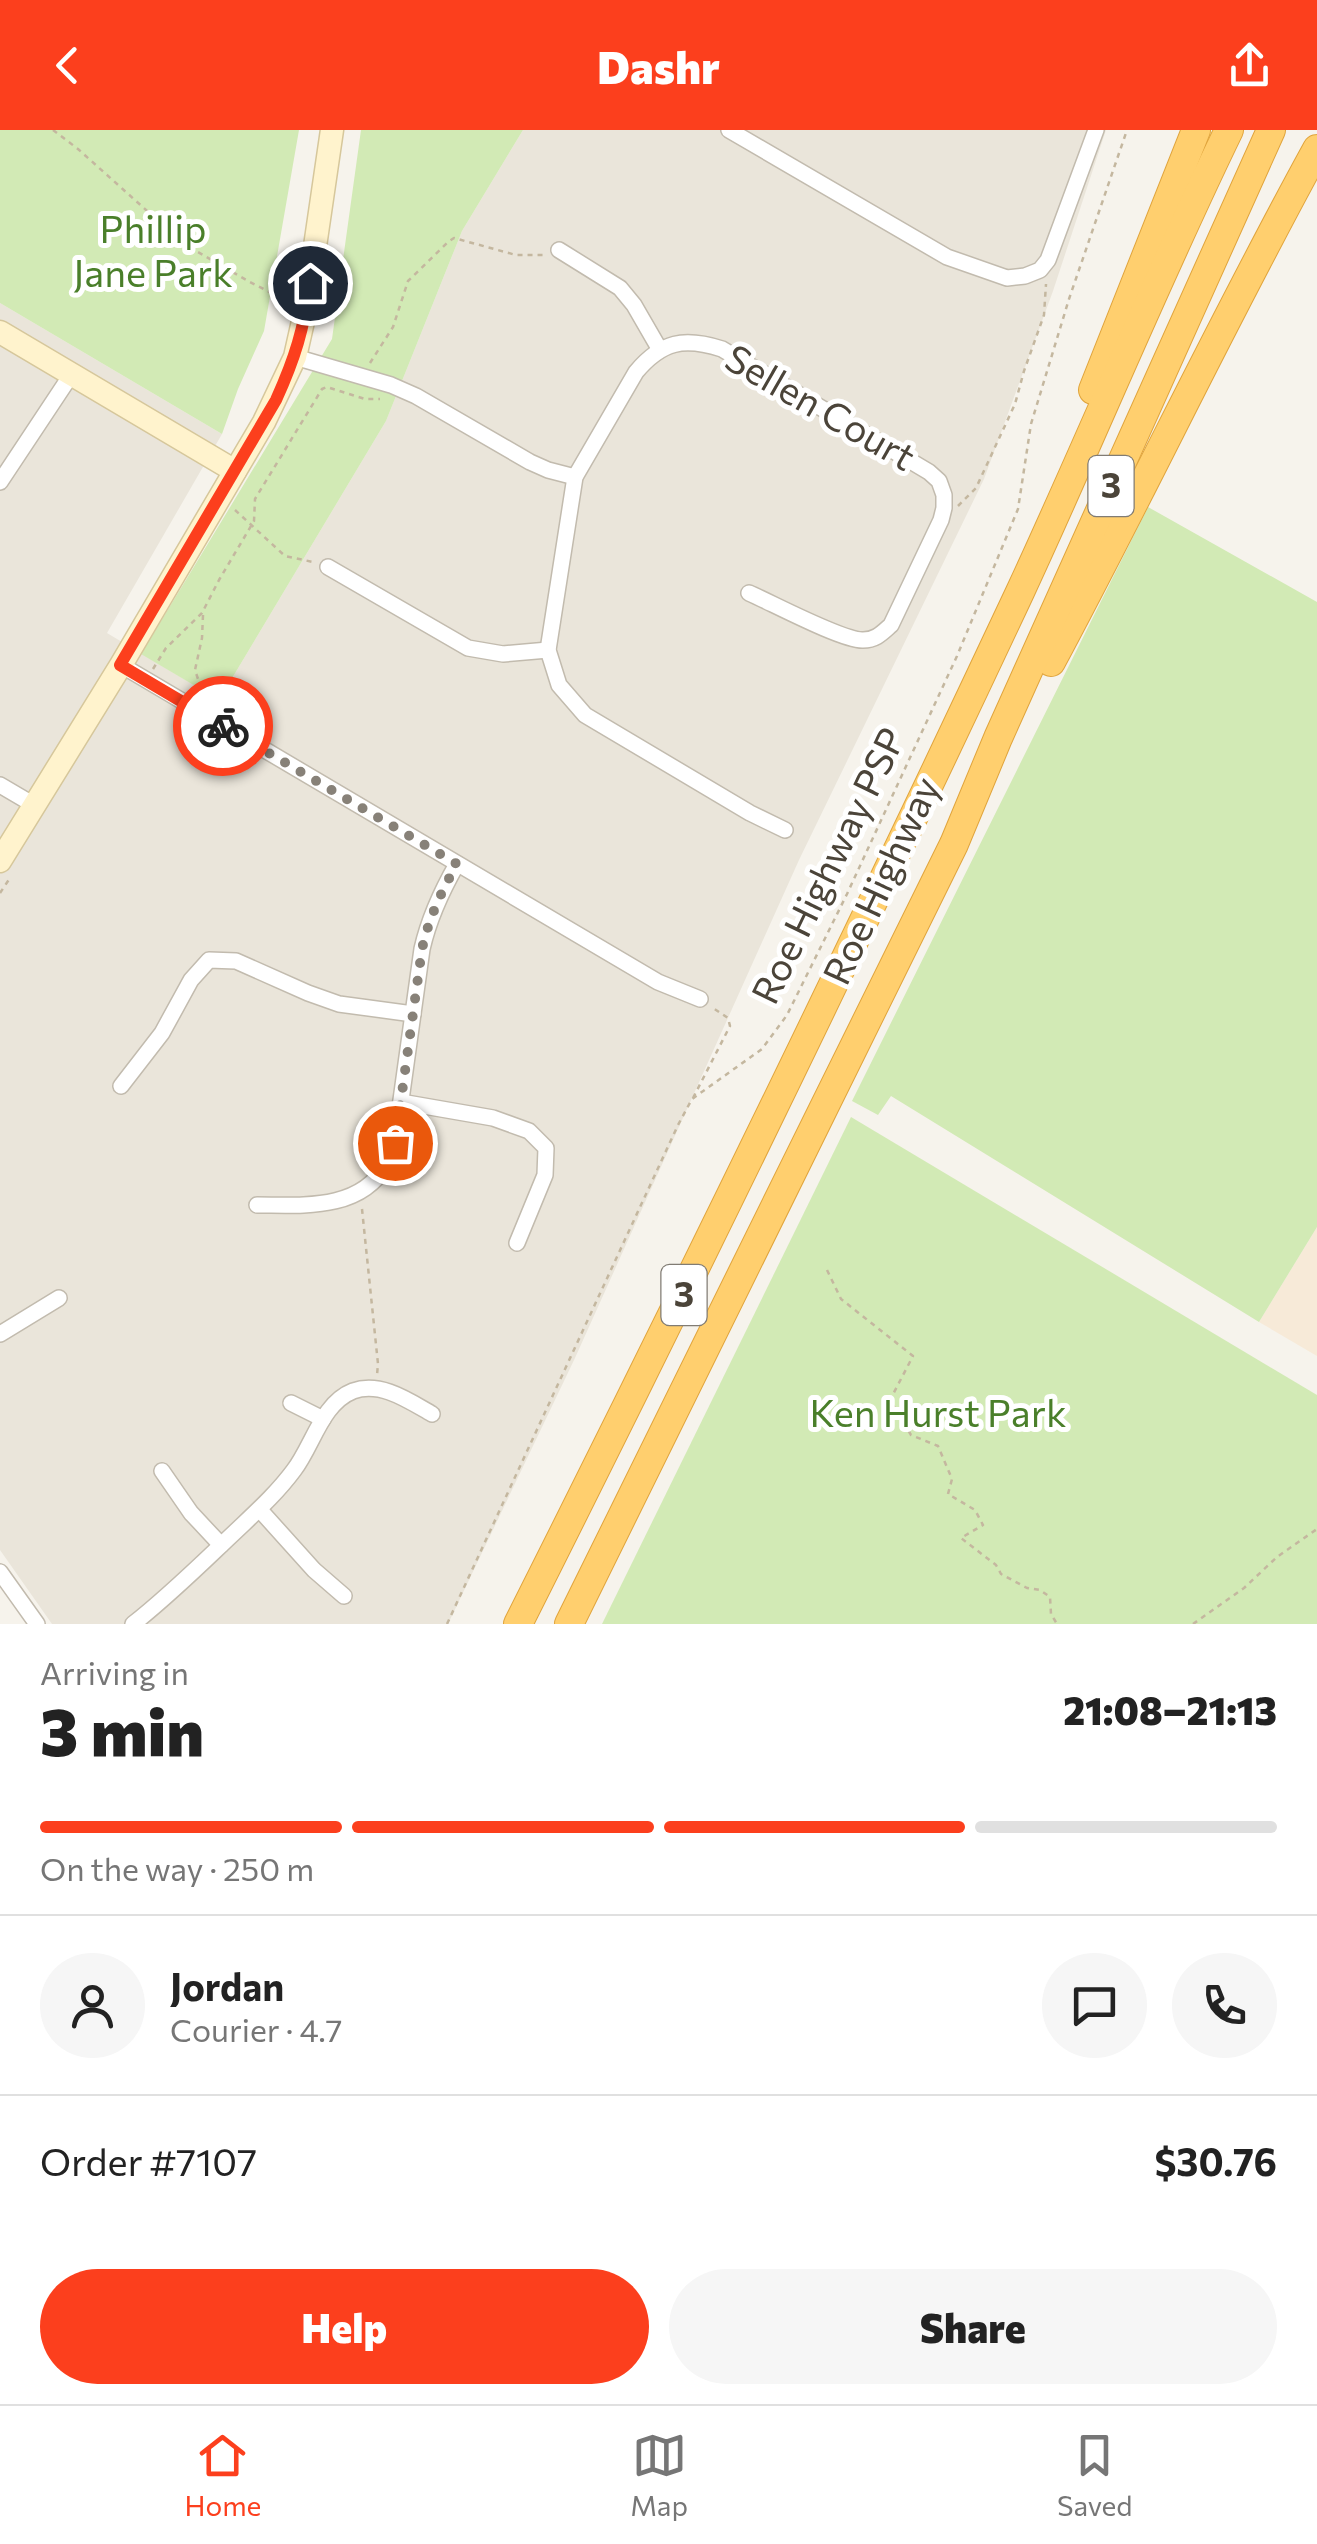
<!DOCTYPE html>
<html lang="en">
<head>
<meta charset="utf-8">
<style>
  :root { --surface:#fff; --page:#f6f6f6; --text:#222; --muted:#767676; --line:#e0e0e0; --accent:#fc3f1d }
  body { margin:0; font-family:Commissioner,sans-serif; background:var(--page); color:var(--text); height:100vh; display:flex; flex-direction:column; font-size:38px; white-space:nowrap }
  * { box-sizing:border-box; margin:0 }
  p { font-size:32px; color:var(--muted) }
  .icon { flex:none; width:55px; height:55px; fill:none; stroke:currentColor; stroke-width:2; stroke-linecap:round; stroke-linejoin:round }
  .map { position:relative; height:1494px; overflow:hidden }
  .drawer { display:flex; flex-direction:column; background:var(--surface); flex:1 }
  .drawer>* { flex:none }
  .pin { position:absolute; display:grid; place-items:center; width:85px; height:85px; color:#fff; margin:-42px; border:5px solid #fff; border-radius:50%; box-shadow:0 2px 10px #0007 }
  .courier { position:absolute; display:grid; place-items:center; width:100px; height:100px; margin:-50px; border:8px solid #fc3f1d; border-radius:50%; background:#fff; color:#222; box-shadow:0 2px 12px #0007 }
  .headline em { font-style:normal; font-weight:800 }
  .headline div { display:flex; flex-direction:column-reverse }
  .headline { display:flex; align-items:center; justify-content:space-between; height:170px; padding:0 40px }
  h1 { font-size:65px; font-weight:800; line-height:75px }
  .bar { display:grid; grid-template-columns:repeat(4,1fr); gap:15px 10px; align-content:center; height:120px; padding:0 40px }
  .bar i { height:12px; border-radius:8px; background:var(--line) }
  .bar .on { background:var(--accent) }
  .bar p { grid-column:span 4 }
  .line { display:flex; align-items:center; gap:25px; padding:0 40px; border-top:2px solid var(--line) }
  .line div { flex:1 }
  .round { display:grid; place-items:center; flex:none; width:105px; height:105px; border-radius:52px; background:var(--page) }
  .primary-button { display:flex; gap:20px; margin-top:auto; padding:20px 40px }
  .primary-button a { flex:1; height:115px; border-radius:60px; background:var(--accent); color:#fff; font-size:40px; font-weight:800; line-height:115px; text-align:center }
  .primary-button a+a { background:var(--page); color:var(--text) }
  header { display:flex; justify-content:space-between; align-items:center; height:130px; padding:0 40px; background:var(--accent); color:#fff; font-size:45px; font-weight:800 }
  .tab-bar { display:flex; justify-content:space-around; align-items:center; height:140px; border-top:2px solid var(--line); background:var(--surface); font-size:28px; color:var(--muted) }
  .tab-bar a { display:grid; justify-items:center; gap:5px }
  .tab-bar .on { color:var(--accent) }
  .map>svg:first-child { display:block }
  .residential { fill:#eae5da }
  .commercial { fill:#f7ead8 }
  .green { fill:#d2eab5 }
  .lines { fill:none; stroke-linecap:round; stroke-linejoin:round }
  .street-casing { stroke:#c2bbae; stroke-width:18 }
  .secondary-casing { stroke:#d6c79b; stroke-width:25 }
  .highway-casing { stroke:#e0a43c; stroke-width:30 }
  .path { stroke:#c4b79f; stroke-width:2.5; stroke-dasharray:5 5; stroke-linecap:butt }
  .street { stroke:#fff; stroke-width:15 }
  .secondary { stroke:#fff3cd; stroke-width:22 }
  .highway { stroke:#ffcf6e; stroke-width:28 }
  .done { stroke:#878178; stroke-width:10; stroke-dasharray:0 18 }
  .route { stroke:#fc3f1d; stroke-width:12 }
  .labels { text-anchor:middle; stroke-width:10; stroke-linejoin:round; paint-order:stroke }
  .shield { fill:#fff; stroke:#817c74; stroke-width:2.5 }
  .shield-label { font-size:35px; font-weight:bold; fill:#4b4439 }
  .park-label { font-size:38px; fill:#4a7f2a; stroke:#fff }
  .street-label { font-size:38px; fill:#4b4439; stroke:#fff }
</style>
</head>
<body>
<header><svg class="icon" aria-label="back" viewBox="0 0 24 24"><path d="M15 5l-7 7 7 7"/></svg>Dashr<svg class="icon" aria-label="share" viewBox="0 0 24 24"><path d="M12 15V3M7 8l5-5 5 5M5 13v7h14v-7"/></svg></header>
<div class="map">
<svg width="1317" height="1494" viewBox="0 0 1317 1494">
  <rect width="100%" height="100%" fill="#f6f3ec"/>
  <path class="residential" d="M523,0H1106L1053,161L984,349L799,730L575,1228L448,1494H52L0,1420V173L222,304L107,503L219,570L386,291L462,101Z"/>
  <path class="commercial" d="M1317,1097V1226L1259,1192Z"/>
  <g class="green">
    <path d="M0,0H299L264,201L238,259L222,304L0,173Z"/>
    <path d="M361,0H523L462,101L386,291L219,570L141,524L332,209Z"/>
    <path d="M1148,377L1317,472V1097L1259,1192L891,966L878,985L852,971Z"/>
    <path d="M851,987L1317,1265V1494H602Z"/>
  </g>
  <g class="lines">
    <defs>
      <g id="street">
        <path d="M729,0L947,127L1007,148L1025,146L1040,140L1048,130L1096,0"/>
        <path d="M559,120L620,158L634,175L660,220"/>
        <path d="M295,227L391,255L416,266L530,332L548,340L575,347"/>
        <path d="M0,352L71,245"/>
        <path d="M328,437L468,518L503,524L548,520"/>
        <path d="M749,463C772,473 843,511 863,510C876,510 882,503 891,495L941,390L944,378V365L939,351L929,342L722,219C684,207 662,211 636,242L575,347L548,520L559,555L585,585L750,683L785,700"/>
        <path d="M121,535L658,852L700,869"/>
        <path d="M0,655L34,675"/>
        <path d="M121,956L162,903L191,850L209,830L236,831L308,863L339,874L413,884"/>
        <path d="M401,972L493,988L529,1001L546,1018L545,1045L517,1113"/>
        <path d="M257,1075C302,1075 360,1081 386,1035C390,1029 392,1020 395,1013L422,819C429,788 441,762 457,734"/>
        <path d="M0,1204L59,1168"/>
        <path d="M291,1273L323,1289"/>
        <path d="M162,1341L191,1383L221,1415"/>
        <path d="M260,1380L314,1440L344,1466"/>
        <path d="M0,1442L37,1494"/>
        <path d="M133,1494C169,1466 202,1433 236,1401C257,1381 277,1363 294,1340C313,1315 322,1273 353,1261C381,1251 409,1271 432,1284"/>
      </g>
      <g id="secondary">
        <path d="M0,202L235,341"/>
        <path d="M0,731L121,535L264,292L295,227L306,178L332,0"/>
      </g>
      <g id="highway">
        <path d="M1093,260L1196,0"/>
        <path d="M1051,532C1142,362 1224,188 1317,19"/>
        <path d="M518,1494C690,1152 857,809 1020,462C1091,309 1155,152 1229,0"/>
        <path d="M569,1494L954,714L998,608L1271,0"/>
      </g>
    </defs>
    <use href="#street" class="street-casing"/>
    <use href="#secondary" class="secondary-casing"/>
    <use href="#highway" class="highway-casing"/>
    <g class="path">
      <path d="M53,0L78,19L184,114L248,151L287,171"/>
      <path d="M370,233L393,197L408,151L448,112L454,108L516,125H545"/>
      <path d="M958,376L976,358L1015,274L1024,241L1044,185L1046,154"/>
      <path d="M235,380L285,426L313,432"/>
      <path d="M203,485L202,508L195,540L203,564"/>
      <path d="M153,539L166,518L202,483L219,450L254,391L255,369L322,259L327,257L365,269H380"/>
      <path d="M0,763L10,748"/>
      <path d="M693,968L730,896L728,888L713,878"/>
      <path d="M362,1079L378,1234L377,1245"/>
      <path d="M827,1140L841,1169L913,1226L890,1270L911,1305L938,1316L952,1349L948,1364L975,1380L983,1395L961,1408L996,1435L1001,1444L1027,1458L1040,1460L1050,1467L1051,1484L1057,1494"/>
      <path d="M447,1494L678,995L692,969L762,919L787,885L847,764L957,526L1018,379L1031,294L1069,169L1127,0"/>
      <path d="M1193,1494L1244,1458L1277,1427L1317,1399"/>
    </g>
    <use href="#street" class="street"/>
    <use href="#secondary" class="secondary"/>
    <use href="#highway" class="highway"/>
  </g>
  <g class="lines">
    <path class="done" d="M223,596L457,734C441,762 429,788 422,819L395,1013"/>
    <path class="route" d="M223,596L120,535L276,270C295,228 304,199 310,153"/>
  </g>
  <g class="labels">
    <g class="shield">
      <rect x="1088.5" y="326" width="45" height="60" rx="8"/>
      <rect x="661.5" y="1135" width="45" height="60" rx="8"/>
    </g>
    <g class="shield-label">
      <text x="1111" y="368">3</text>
      <text x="684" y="1177">3</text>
    </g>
    <g class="park-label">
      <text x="153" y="113">Phillip<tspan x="153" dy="44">Jane Park</tspan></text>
      <text x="938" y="1297">Ken Hurst Park</text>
    </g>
    <g class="street-label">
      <text transform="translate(820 278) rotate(30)" y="13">Sellen Court</text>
      <text transform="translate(829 736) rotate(-64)" y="13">Roe Highway PSP</text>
      <text transform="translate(882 751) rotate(-65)" y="13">Roe Highway</text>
    </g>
  </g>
</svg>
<div class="pin" style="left:395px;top:1013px;background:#ea580c"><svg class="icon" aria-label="bag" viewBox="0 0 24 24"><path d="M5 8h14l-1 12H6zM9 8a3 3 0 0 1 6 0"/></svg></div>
<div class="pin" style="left:310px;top:153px;background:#1f2937"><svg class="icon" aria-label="home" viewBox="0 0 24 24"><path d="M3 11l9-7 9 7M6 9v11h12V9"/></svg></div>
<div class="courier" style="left:223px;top:596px"><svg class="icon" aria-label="bike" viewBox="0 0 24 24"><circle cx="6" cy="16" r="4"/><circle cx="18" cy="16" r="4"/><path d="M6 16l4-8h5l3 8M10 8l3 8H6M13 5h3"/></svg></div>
</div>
<section class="drawer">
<div class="headline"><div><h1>3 min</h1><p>Arriving in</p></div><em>21:08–21:13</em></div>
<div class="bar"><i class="on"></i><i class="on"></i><i class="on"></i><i></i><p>On the way · 250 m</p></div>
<div class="line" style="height:180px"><a class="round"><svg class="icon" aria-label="person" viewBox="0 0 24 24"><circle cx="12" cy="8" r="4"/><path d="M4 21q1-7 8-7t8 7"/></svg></a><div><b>Jordan</b><p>Courier · 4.7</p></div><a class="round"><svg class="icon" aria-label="chat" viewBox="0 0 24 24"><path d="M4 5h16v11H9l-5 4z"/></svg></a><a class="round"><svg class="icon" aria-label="phone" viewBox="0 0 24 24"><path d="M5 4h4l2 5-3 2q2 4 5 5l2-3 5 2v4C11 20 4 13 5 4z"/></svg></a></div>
<div class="line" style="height:130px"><div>Order #7107</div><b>$30.76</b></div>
<div class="primary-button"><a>Help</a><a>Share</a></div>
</section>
<nav class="tab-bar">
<a class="on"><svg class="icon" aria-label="home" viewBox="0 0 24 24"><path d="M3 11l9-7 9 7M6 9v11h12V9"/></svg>Home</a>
<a><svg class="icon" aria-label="map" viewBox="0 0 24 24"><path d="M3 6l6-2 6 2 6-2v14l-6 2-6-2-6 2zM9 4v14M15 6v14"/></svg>Map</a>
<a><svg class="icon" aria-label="saved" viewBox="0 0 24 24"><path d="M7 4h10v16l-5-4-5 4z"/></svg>Saved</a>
</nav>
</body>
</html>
